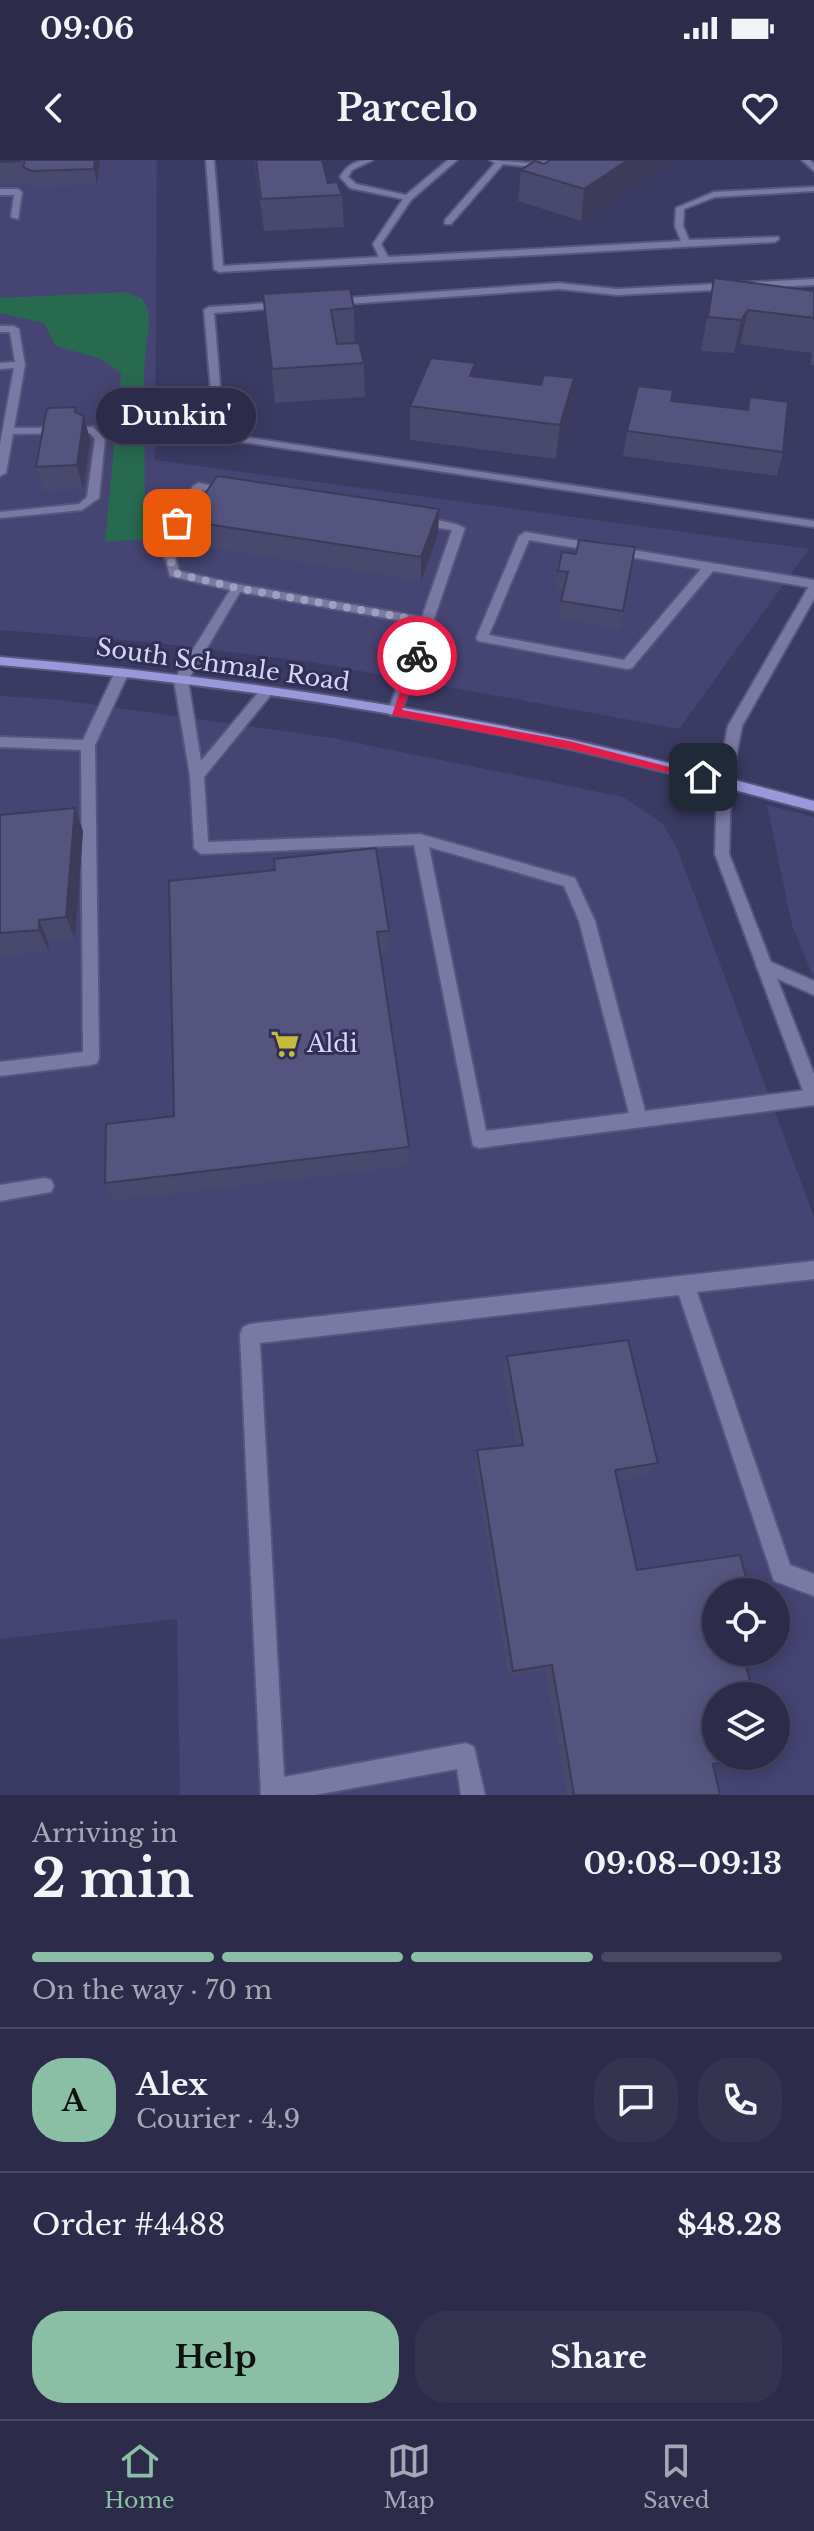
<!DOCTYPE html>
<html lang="en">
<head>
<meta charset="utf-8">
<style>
  :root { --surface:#2c2c4a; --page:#343451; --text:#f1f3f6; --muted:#a6a7b5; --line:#484862; --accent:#8abfa5 }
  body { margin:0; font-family:"Libre Baskerville",serif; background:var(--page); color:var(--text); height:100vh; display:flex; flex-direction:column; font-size:30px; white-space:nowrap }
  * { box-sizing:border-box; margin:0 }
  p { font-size:26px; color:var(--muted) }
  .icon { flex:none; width:44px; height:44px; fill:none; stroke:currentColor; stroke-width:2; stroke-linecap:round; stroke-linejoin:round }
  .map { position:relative; height:1635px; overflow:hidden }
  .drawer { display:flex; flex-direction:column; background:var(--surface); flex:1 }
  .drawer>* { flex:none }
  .controls { position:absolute; left:702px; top:1418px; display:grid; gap:16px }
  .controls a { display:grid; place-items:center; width:88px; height:88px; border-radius:50%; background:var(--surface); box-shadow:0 4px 20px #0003,0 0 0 2px var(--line); font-size:40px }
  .pin { position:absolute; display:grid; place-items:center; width:68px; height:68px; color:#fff; margin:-34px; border-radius:16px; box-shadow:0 4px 12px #0006 }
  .courier { position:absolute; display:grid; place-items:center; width:80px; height:80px; margin:-40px; border:6px solid #e11d48; border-radius:50%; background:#fff; color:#222; box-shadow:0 2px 10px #0007 }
  .bubble { position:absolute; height:56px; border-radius:28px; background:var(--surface); box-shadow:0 4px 20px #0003,0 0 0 2px var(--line); font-size:26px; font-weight:800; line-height:56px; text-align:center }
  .head em { font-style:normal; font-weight:800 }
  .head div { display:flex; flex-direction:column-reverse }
  .head { display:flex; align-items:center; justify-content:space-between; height:136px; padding:0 32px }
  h1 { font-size:52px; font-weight:800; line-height:60px }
  .bar { display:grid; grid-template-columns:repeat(4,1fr); gap:12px 8px; align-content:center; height:96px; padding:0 32px }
  .bar i { height:10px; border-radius:6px; background:var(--line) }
  .bar .selected { background:var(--accent) }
  .bar p { grid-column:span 4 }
  .line { display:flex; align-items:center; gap:20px; padding:0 32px; border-top:2px solid var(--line) }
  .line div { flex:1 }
  .round { display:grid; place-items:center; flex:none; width:84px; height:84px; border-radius:32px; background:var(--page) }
  .action { display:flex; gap:16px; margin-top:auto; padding:16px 32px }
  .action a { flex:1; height:92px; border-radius:32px; background:var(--accent); color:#111; font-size:32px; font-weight:800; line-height:92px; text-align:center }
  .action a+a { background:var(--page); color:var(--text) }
  .status { display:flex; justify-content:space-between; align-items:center; height:56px; padding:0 40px; background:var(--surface); direction:ltr }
  .status svg { height:22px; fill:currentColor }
  header { display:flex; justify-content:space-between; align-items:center; height:104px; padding:0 32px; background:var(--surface); font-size:36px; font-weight:800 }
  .menu { display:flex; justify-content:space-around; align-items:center; height:112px; border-top:2px solid var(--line); background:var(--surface); font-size:22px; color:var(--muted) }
  .menu a { display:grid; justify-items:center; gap:4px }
  .menu .selected { color:var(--accent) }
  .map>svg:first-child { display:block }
  .built { fill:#454473; fill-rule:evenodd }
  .green { fill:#276a4f }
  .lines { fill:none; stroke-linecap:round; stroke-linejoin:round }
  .lane-casing { stroke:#57567c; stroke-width:4 }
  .street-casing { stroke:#57567c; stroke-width:4 }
  .secondary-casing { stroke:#57567c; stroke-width:4 }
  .lane { fill:#7979a3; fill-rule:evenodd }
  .street { fill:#7979a3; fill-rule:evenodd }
  .secondary { fill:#9898db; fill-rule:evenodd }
  .wall { fill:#49486d }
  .shaded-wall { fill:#3c3b59 }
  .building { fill:#55547f; stroke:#3c3b59; stroke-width:2 }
  .route { fill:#e11d48 }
  .done { stroke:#9f9fbf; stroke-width:8; stroke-dasharray:0 14.4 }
  .labels { text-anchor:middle; stroke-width:6; stroke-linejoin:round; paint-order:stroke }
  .street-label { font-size:24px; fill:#d5d6f0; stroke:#312f57 }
  .poi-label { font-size:24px; fill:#d5d6f0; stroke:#312f57; text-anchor:start }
</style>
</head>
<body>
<div class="status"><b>09:06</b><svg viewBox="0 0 49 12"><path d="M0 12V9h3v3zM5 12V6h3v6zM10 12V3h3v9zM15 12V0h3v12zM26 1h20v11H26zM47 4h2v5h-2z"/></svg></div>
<header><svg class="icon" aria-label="back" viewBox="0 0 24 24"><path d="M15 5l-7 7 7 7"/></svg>Parcelo<svg class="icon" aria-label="heart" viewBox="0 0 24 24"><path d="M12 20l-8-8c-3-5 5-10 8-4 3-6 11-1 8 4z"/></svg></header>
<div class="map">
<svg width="814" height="1635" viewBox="0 0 814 1635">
  <rect width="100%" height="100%" fill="#3b3a63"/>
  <g class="built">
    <path d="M0,0H157L155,300L809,389L679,569L311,502L148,482L0,470Z"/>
    <path d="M0,536L61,540L333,578L623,637L662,663L677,688L814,1057V1635H180L177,1459L0,1479ZM716,1432H776V1492H716ZM716,1536H776V1596H716Z"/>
    <path d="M767,645L814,657V819L792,765Z"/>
  </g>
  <path class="green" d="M126,132L141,138L148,148L149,162L144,209L145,379L105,382L121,213L101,199L56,186L44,163L0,153V138Z"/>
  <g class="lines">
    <defs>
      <g id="lane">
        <path d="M206,0H214L223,106L379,97L373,84L403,39L350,28L340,17C348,3 358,0 373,0L352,10L348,17L356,24L406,35L448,0H457L411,40L381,84L388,97L681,81L675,66L676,48L714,32L814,27V31L715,37L684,49L683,66L689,80L778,77L779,79L775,82L219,112L214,109Z"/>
        <path d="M490,0L530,3L555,0L530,7L503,4L451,64H445V60L495,3Z"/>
        <path d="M0,29H18L22,32L18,59L11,57L14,35H0Z"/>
        <path d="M814,119V125L617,135L559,129L333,145L328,142L333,139L559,123L617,129Z"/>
        <path d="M286,142L291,145L289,147L214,153L224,274L814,361V367L215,278L204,150L209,147Z"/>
        <path d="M0,166H14L19,169L25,205L14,268L93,267L105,279L99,338L82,350L0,358V352L79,344L87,337L95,279L90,273L13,274L6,313L0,316V284L14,208L0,209V203L15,202L10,172H0Z"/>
        <path d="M199,323L234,331L228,334L202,330L172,382L179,411L237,424L422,457L452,370L420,365L414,362C426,356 453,362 465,368L434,459L435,462L431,465L400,555H390L388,552L419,464L240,432L188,520L201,601L262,528H272L274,531L204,617L208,682L420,674L575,718L595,761L645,951L814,929V945L479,988L473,986L414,685L201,694L194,688L190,616L174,520L230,430L170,416L160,382L193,326ZM429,687L564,726L579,761L629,953L486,971Z"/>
        <path d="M525,372L814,420V428L713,411L632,508L627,509L478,481L476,478L519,376ZM529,380L701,409L624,500L489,475Z"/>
        <path d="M122,508L129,512L95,585L99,898L97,903L91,905L0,916V902L83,892L81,590L0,587V577L83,580L115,512Z"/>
        <path d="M764,799L814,821V835L758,810L756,805L758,800Z"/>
        <path d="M45,1018L51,1020L54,1026L51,1032L0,1041V1025Z"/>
        <path d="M814,1101V1119L697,1132L790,1405L814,1414V1436L774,1421L679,1135L260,1183L284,1617L466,1583L474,1587L485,1635H461L457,1609L315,1635H261L240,1174L243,1167L250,1164Z"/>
      </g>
      <g id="street">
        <path d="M802,0H810L814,4V11Z"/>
        <path d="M814,424V439L742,566L731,623L729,694L814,914V944L808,941L805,936L715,694L717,623L728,566L808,428Z"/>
      </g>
      <path id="secondary" d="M0,497C192,513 383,540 572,580C653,598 734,620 814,641V651C734,630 654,608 574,590C385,548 193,521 0,505Z"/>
    </defs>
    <use href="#lane" class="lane-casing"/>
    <use href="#street" class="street-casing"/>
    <use href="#secondary" class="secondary-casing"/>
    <use href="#lane" class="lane"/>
    <use href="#street" class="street"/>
    <use href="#secondary" class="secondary"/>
  </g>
  <g class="wall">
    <path d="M0,0H100L97,25L36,27L27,23L0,24Z"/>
    <path d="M254,0H322L328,23L342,35L344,67L264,71Z"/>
    <path d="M550,0H671L581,61L518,41L521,10L544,4Z"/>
    <path d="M714,118L814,131V205H810L812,193L740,184L734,193L701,191Z"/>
    <path d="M263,134L354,148L355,182L337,183L364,203L365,237L275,243Z"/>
    <path d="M475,203L474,217L541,225L574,218L570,253L556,299L410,280V246Z"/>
    <path d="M750,237L783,292L777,316L623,296L627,271L671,241L747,250Z"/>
    <path d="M76,247L77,253L90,280L83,329L43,331L36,307Z"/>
    <path d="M439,349L438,374L421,421L191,385L187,361Z"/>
    <path d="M635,387L620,469L559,459L564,429L556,428L558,411L576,394Z"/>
    <path d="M75,648L83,671L75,779L48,782L49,792L0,796V655Z"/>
    <path d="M169,721L389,771V793L380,794L409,987V1006L114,1041L105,1023L174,956Z"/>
    <path d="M507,1196L658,1303L647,1316L618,1321L637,1410L768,1498L746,1505L713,1604L720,1635H567L545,1510L508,1516L475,1304L477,1290L516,1285L503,1213Z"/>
  </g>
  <g class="shaded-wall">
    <path d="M95,0H100L97,25L94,9Z"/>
    <path d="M628,0H671L581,61L584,29Z"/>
    <path d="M748,150L740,184L734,193L741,160Z"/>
    <path d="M475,203L473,237L470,216Z"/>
    <path d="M574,218L570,253L556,299L560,265Z"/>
    <path d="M84,256L90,280L83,329L77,305Z"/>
    <path d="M439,349L438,374L421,421V397Z"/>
    <path d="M75,648L83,671L75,779L66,757Z"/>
    <path d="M39,760L48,782L49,792L39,770Z"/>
  </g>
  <g class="building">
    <path d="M0,0H22L21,1L0,2Z"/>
    <path d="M25,0H95L94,9L32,11L23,7Z"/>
    <path d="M256,0H322L328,23L337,22L342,35L261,39Z"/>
    <path d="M550,0H628L584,29L521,10L535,1L544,4Z"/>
    <path d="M714,118L814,131V158L748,150L741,160L708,157Z"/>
    <path d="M350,129L354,148L331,150L337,184L359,183L364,203L272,209L263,134Z"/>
    <path d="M431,198L475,203L470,216L541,225L544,215L574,218L560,265L410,246Z"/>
    <path d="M638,226L673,230L671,241L748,250L750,237L788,242L783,292L627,271Z"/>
    <path d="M76,247L75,252L84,256L77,305L36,307L46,252L49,248Z"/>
    <path d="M217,316L439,349L421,397L187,361Z"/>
    <path d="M579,380L635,387L623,451L561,441L568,412L558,411L562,392L576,394Z"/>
    <path d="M75,648L66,757L39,760V770L0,773V655Z"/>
    <path d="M376,688L389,771L377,772L409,987L105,1023L106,964L174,956L169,721L275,710L274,699Z"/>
    <path d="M628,1180L658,1303L615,1310L637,1410L740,1395L750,1432H716V1492H766L768,1498L745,1502L754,1536H716V1596H766L713,1604L720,1635H574L552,1505L513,1511L477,1290L523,1285L507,1196Z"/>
  </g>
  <path class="route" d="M413,494L422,496L402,550L569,581L708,617L703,621L569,589L392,555Z"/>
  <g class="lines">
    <path class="done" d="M177,363L166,382L174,413L237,428L429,462L417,496"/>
  </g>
  <defs>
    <symbol id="supermarket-bare" viewBox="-9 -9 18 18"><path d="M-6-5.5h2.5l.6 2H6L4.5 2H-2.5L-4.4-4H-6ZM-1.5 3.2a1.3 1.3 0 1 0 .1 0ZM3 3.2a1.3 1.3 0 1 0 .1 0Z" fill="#c7bb3b" stroke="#312f57" stroke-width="2.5" paint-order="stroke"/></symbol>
  </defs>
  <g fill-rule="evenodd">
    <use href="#supermarket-bare" x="265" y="864" width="40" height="40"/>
  </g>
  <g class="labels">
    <g class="street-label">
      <text transform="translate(223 505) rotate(8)" y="8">South Schmale Road</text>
    </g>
    <g class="poi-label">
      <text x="307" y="892">Aldi</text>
    </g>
  </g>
</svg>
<div class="controls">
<a><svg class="icon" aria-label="locate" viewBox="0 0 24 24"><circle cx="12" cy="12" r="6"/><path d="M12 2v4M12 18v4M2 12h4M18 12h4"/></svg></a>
<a><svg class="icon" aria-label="layers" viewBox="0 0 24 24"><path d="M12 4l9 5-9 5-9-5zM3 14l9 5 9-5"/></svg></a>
</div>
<div class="pin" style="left:177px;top:363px;background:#ea580c"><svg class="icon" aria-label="bag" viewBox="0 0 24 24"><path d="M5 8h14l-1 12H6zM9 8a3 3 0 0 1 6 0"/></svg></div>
<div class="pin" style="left:703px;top:617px;background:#1f2937"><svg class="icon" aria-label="home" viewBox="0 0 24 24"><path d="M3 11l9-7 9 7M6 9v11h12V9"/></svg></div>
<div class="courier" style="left:417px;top:496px"><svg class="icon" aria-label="bike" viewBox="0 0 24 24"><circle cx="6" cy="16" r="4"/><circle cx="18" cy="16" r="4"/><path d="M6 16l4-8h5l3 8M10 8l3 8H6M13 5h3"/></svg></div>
<div class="bubble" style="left:96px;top:228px;width:160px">Dunkin'</div>
</div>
<section class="drawer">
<div class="head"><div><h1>2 min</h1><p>Arriving in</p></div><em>09:08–09:13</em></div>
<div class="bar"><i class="selected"></i><i class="selected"></i><i class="selected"></i><i></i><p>On the way · 70 m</p></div>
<div class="line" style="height:144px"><b class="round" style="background:var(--accent);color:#111">A</b><div><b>Alex</b><p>Courier · 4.9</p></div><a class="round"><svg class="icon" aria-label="chat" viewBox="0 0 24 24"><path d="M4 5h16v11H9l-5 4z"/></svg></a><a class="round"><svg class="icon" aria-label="phone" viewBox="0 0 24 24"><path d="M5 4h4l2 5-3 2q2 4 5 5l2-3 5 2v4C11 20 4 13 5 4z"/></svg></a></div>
<div class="line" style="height:104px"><div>Order #4488</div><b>$48.28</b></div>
<div class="action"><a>Help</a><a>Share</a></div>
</section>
<nav class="menu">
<a class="selected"><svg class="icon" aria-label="home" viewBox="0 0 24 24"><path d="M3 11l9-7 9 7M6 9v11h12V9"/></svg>Home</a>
<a><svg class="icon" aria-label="map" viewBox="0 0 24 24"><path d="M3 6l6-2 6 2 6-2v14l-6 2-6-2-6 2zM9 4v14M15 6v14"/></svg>Map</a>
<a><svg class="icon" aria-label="saved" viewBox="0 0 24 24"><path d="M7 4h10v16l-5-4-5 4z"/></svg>Saved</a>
</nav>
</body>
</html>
